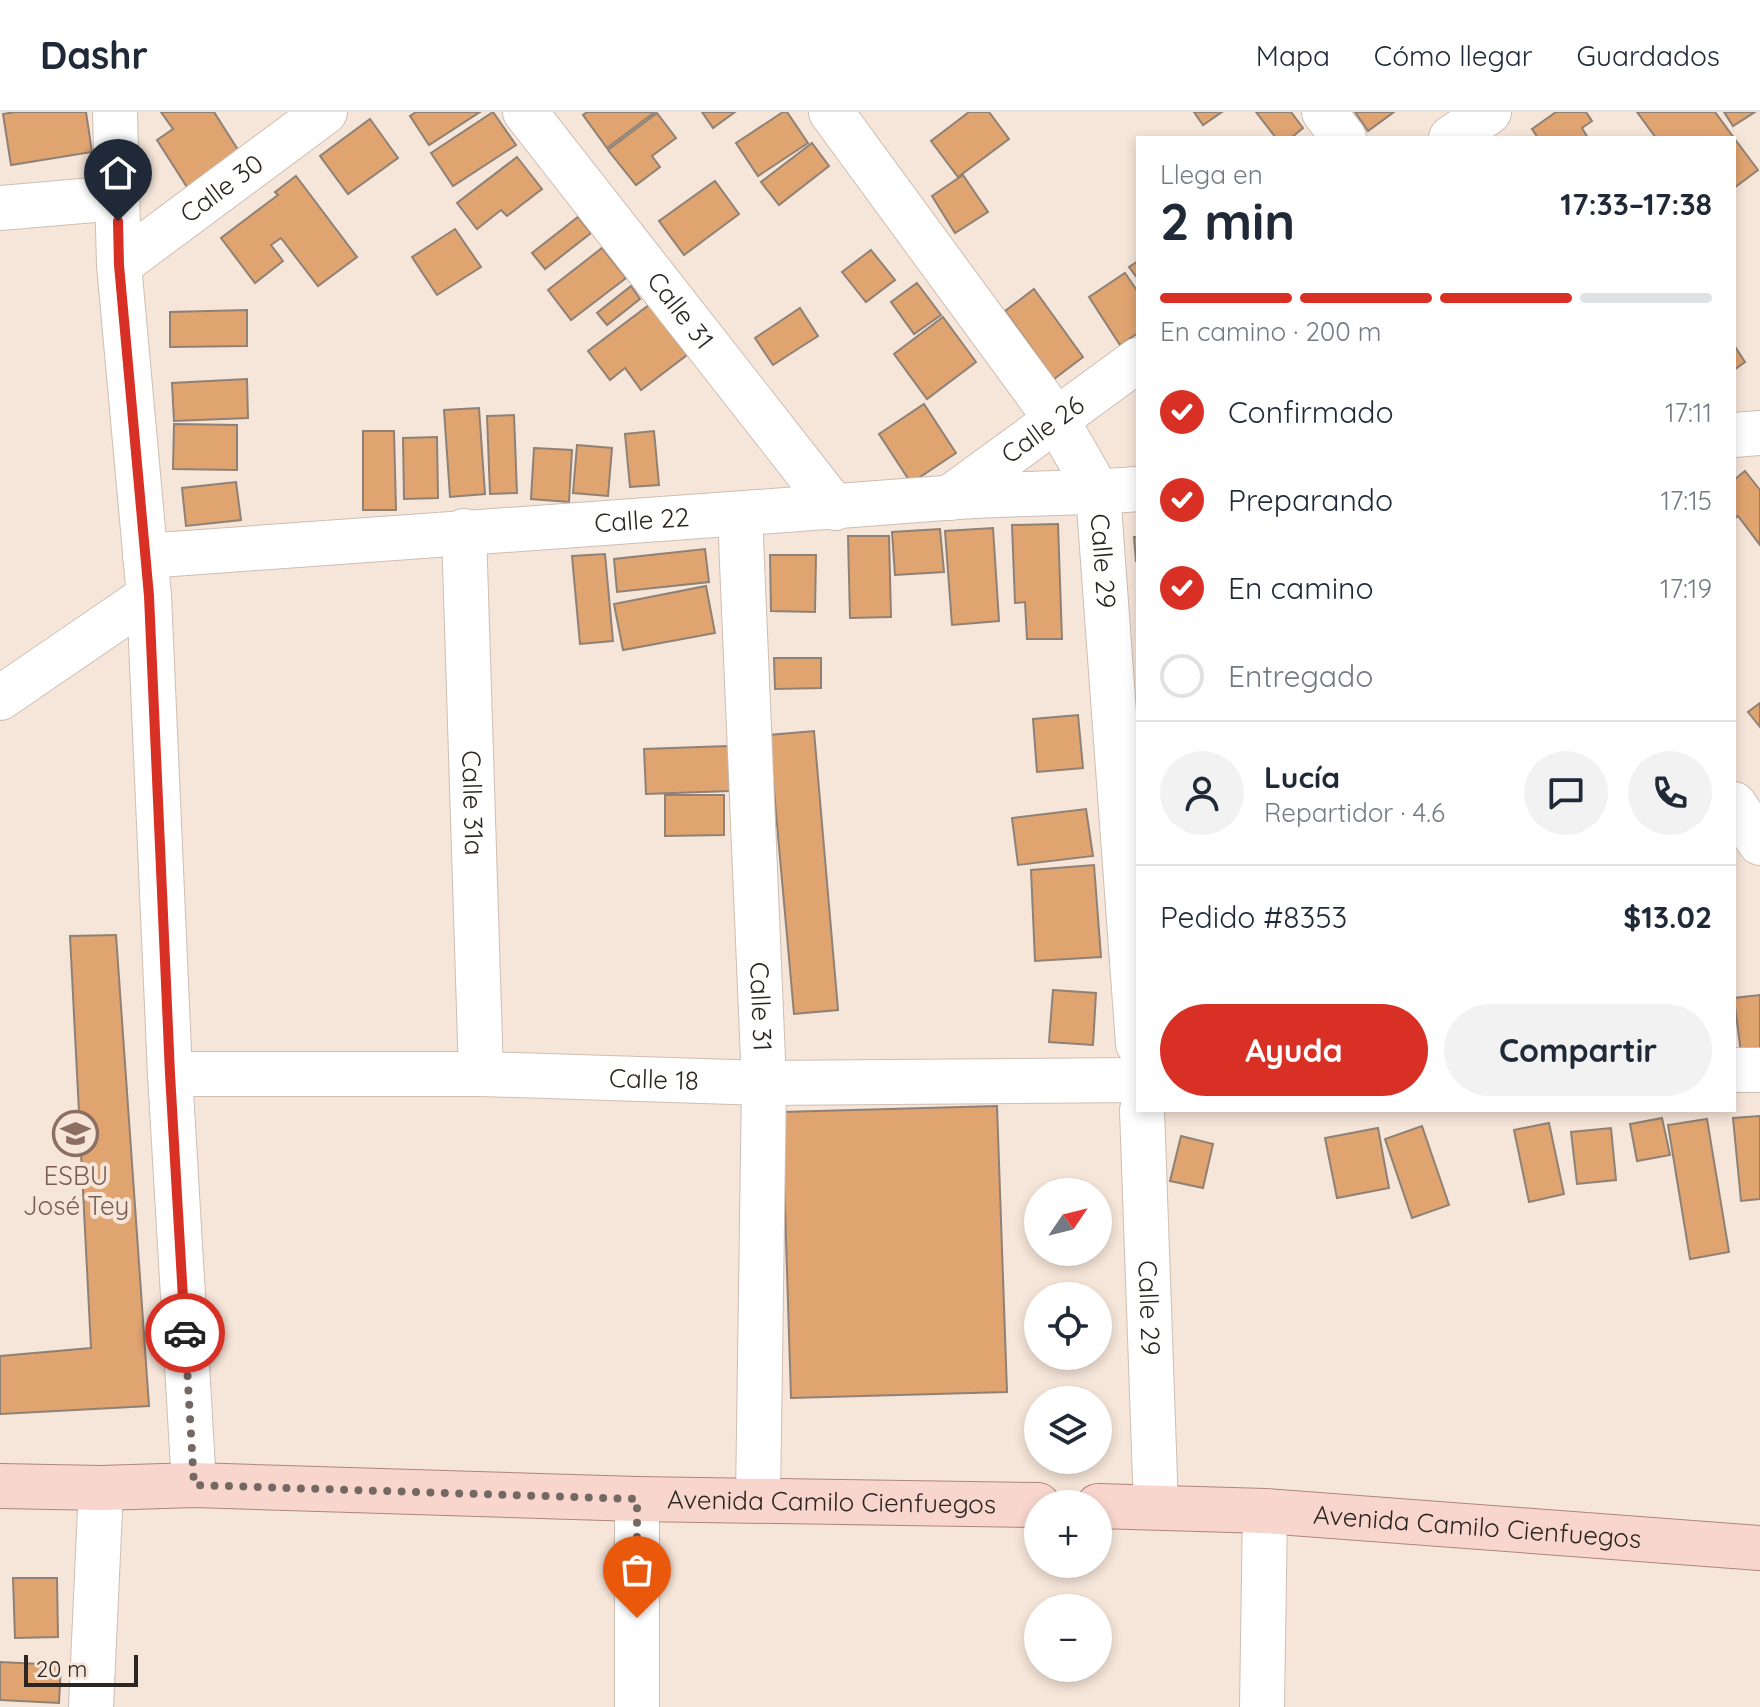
<!DOCTYPE html>
<html lang="es">
<head>
<meta charset="utf-8">
<style>
  :root { --surface:#fff; --page:#f2f2f3; --text:#1f2937; --muted:#747a83; --line:#e0e1e3; --accent:#d93025 }
  body { margin:0; font-family:Quicksand,sans-serif; background:var(--page); color:var(--text); height:100vh; display:flex; flex-direction:column; font-size:30px; white-space:nowrap }
  * { box-sizing:border-box; margin:0 }
  p { font-size:26px; color:var(--muted) }
  .icon { flex:none; width:44px; height:44px; fill:none; stroke:currentColor; stroke-width:2; stroke-linecap:round; stroke-linejoin:round }
  .map { position:relative; flex:1; overflow:hidden }
  .drawer { position:absolute; left:1136px; top:24px; width:600px; height:976px; display:flex; flex-direction:column; background:var(--surface); border-radius:0px; box-shadow:0 4px 12px #0003 }
  .drawer>* { flex:none }
  .needle { width:52px; rotate:55deg }
  .buttons { position:absolute; left:1024px; top:1066px; display:grid; gap:16px }
  .buttons a { display:grid; place-items:center; width:88px; height:88px; border-radius:50%; background:var(--surface); box-shadow:0 4px 12px #0003; font-size:40px }
  .scale { position:absolute; left:24px; bottom:20px; width:114px; box-sizing:border-box; padding-left:8px; border:4px solid #2c2622; border-top:0; font-size:22px; line-height:28px; white-space:nowrap; color:#2c2622; -webkit-text-stroke:6px #f6e5d9; paint-order:stroke }
  .pin { position:absolute; display:grid; place-items:center; width:68px; height:68px; color:#fff; margin:-82px -34px; border-radius:50% 50% 50% 0; rotate:-45deg; box-shadow:0 0 8px #0007 }
  .pin .icon { rotate:45deg }
  .courier { position:absolute; display:grid; place-items:center; width:80px; height:80px; margin:-40px; border:6px solid #d93025; border-radius:50%; background:#fff; color:#222; box-shadow:0 2px 10px #0007 }
  .head em { font-style:normal; font-weight:700 }
  .head div { display:flex; flex-direction:column-reverse }
  .head { display:flex; align-items:center; justify-content:space-between; height:136px; padding:0 24px }
  h1 { font-size:52px; font-weight:700; line-height:60px }
  .bar { display:grid; grid-template-columns:repeat(4,1fr); gap:12px 8px; align-content:center; height:96px; padding:0 24px }
  .bar i { height:10px; border-radius:6px; background:var(--line) }
  .bar .current { background:var(--accent) }
  .bar p { grid-column:span 4 }
  .line { display:flex; align-items:center; gap:20px; padding:0 24px; border-top:2px solid var(--line) }
  .line div { flex:1 }
  .round { display:grid; place-items:center; flex:none; width:84px; height:84px; border-radius:42px; background:var(--page) }
  ol { padding:0 24px; list-style:none }
  li { display:flex; align-items:center; gap:24px; height:88px }
  li p { margin-inline-start:auto }
  li .icon { padding:8px; border-radius:50%; background:var(--accent); color:#fff; stroke-width:4 }
  li:last-child { color:var(--muted) }
  li i { width:44px; height:44px; border:4px solid var(--line); border-radius:50% }
  .cta { display:flex; gap:16px; margin-top:auto; padding:16px 24px }
  .cta a { flex:1; height:92px; border-radius:48px; background:var(--accent); color:#fff; font-size:32px; font-weight:700; line-height:92px; text-align:center }
  .cta a+a { background:var(--page); color:var(--text) }
  header { display:flex; align-items:center; gap:48px; box-sizing:border-box; height:112px; padding:0 40px; background:var(--surface); border-bottom:2px solid var(--line) }
  header strong { font-size:38px }
  nav { display:flex; gap:44px; margin-inline-start:auto; font-size:28px }
  .map>svg:first-child { display:block }
  .building { fill:#e0a471; stroke:#8f8175; stroke-width:2 }
  .lines { fill:none; stroke-linecap:round; stroke-linejoin:round }
  .minor-casing { stroke:#cebeb3; stroke-width:46 }
  .major-casing { stroke:#ad867c; stroke-width:46 }
  .minor { stroke:#fff; stroke-width:44 }
  .major { stroke:#f8d5cd; stroke-width:44 }
  .done { stroke:#736962; stroke-width:8; stroke-dasharray:0 14.4 }
  .route { stroke:#d93025; stroke-width:10 }
  .labels { text-anchor:middle; stroke-width:8; stroke-linejoin:round; paint-order:stroke }
  .street-label { font-size:26px; fill:#2c2622; stroke:#f6e5d9 }
  .education-label { font-size:26px; fill:#785e54; stroke:#f6e5d9 }
</style>
</head>
<body>
<header>
<strong>Dashr</strong>
<nav><a>Mapa</a><a>Cómo llegar</a><a>Guardados</a></nav>
</header>
<div class="map">
<svg width="1760" height="1595" viewBox="0 0 1760 1595">
  <rect width="100%" height="100%" fill="#f6e5d9"/>
  <g class="building">
    <path d="M15,0H86L92,40L11,53L3,2Z"/>
    <path d="M161,0H214L240,41L187,75L157,28L173,17Z"/>
    <path d="M416,0H480L429,33L410,4Z"/>
    <path d="M493,0L516,33L453,74L431,41Z"/>
    <path d="M587,0H655L607,36L583,3Z"/>
    <path d="M702,0H735L713,16Z"/>
    <path d="M783,0H787L808,31L758,64L736,31Z"/>
    <path d="M969,0H989L1009,27L958,65L931,29Z"/>
    <path d="M1194,0H1222L1203,13Z"/>
    <path d="M1256,0H1291L1303,16L1291,26H1276Z"/>
    <path d="M1355,0H1394L1368,19Z"/>
    <path d="M1556,0H1586L1592,9L1582,16L1588,26H1538L1532,17Z"/>
    <path d="M1637,0H1715L1734,26H1656Z"/>
    <path d="M1724,0H1755L1733,14Z"/>
    <path d="M657,1L676,26L652,44L660,55L636,73L608,38Z"/>
    <path d="M370,7L398,46L348,82L320,44Z"/>
    <path d="M1734,26L1758,58L1734,76Z"/>
    <path d="M812,31L829,54L779,93L761,70Z"/>
    <path d="M517,45L542,77L507,104L501,98L477,117L457,91Z"/>
    <path d="M963,63L988,100L955,121L932,84Z"/>
    <path d="M296,64L357,145L318,174L281,126L271,133L283,149L255,171L221,126L278,83L275,80Z"/>
    <path d="M715,69L739,102L684,143L659,109Z"/>
    <path d="M578,105L591,121L545,157L532,141Z"/>
    <path d="M455,117L481,155L437,183L412,145Z"/>
    <path d="M602,136L626,166L571,208L548,178Z"/>
    <path d="M871,138L895,168L866,190L842,160Z"/>
    <path d="M1138,149V167L1129,155Z"/>
    <path d="M1125,161L1138,180V221L1120,233L1089,185Z"/>
    <path d="M917,171L941,203L914,222L891,190Z"/>
    <path d="M631,174L640,187L607,213L597,201Z"/>
    <path d="M1034,177L1083,245L1054,267L1005,199Z"/>
    <path d="M649,193L687,243L641,278L625,256L610,268L588,239Z"/>
    <path d="M800,196L818,224L773,253L755,226Z"/>
    <path d="M247,198V234L170,235V200Z"/>
    <path d="M943,205L976,250L927,287L894,242Z"/>
    <path d="M1734,233L1745,250L1734,258Z"/>
    <path d="M247,267L248,306L174,309L172,271Z"/>
    <path d="M924,292L956,341L911,371L879,322Z"/>
    <path d="M479,296L485,382L450,385L444,298Z"/>
    <path d="M514,303L517,381L490,382L487,304Z"/>
    <path d="M174,312L237,313V358L173,357Z"/>
    <path d="M363,319H394L396,398H363Z"/>
    <path d="M654,319L659,373L630,375L625,322Z"/>
    <path d="M437,325L438,386L404,387L403,326Z"/>
    <path d="M577,333L612,336L608,384L573,381Z"/>
    <path d="M534,336L572,338L569,390L531,387Z"/>
    <path d="M1745,359L1760,378V433L1738,404L1734,407V368Z"/>
    <path d="M236,370L241,408L186,414L182,376Z"/>
    <path d="M1058,412L1062,527H1027L1025,490L1015,491L1012,413Z"/>
    <path d="M993,416L999,509L952,513L945,419Z"/>
    <path d="M940,417L944,460L895,463L892,420Z"/>
    <path d="M848,424H889L891,505L850,506Z"/>
    <path d="M1134,425H1138V449H1136Z"/>
    <path d="M705,437L709,470L617,480L614,447Z"/>
    <path d="M605,442L613,529L580,532L572,444Z"/>
    <path d="M770,443H816L815,500L771,499Z"/>
    <path d="M706,474L715,521L623,538L614,492Z"/>
    <path d="M774,546H821V576L775,577Z"/>
    <path d="M1760,591V615L1748,600Z"/>
    <path d="M1078,603L1083,656L1037,660L1033,607Z"/>
    <path d="M814,619L838,898L794,902L769,623Z"/>
    <path d="M728,634L730,679L646,682L644,637Z"/>
    <path d="M665,683H724V723L665,724Z"/>
    <path d="M1086,697L1093,744L1018,753L1012,706Z"/>
    <path d="M1094,753L1101,845L1035,849L1031,758Z"/>
    <path d="M116,823L149,1294L0,1302V1244L91,1236L70,824Z"/>
    <path d="M1053,878L1096,881L1093,933L1049,930Z"/>
    <path d="M1760,883V938L1741,941L1734,886Z"/>
    <path d="M997,994L1007,1280L791,1286L782,1000Z"/>
    <path d="M1760,1004V1087L1741,1089L1733,1006Z"/>
    <path d="M1662,1006L1670,1043L1637,1049L1630,1012Z"/>
    <path d="M1707,1007L1729,1140L1690,1147L1668,1013Z"/>
    <path d="M1549,1011L1564,1082L1529,1090L1514,1018Z"/>
    <path d="M1422,1014L1449,1093L1412,1106L1385,1027Z"/>
    <path d="M1378,1016L1389,1076L1337,1086L1325,1026Z"/>
    <path d="M1611,1016L1616,1068L1577,1072L1571,1020Z"/>
    <path d="M1181,1024L1213,1032L1203,1076L1170,1069Z"/>
    <path d="M13,1466H57L58,1525L15,1526Z"/>
    <path d="M0,1550L61,1553L59,1591L0,1588Z"/>
  </g>
  <g class="lines">
    <defs>
      <g id="minor">
        <path d="M115,0L119,153L149,484L170,962L194,1373"/>
        <path id="s1" d="M525,0L835,396"/>
        <path id="s2" d="M831,0L1056,307L1098,380L1138,932"/>
        <path d="M1324,0L1344,26"/>
        <path d="M1451,26L1489,0"/>
        <path d="M0,96L117,86"/>
        <path id="s3" d="M119,153L325,0"/>
        <path d="M1734,323L1760,321"/>
        <path id="s4" d="M949,386L1138,248"/>
        <path id="s5" d="M740,403L764,971L758,1387"/>
        <path id="s6" d="M464,419L481,962"/>
        <path id="s7" d="M145,444C412,423 678,407 944,386C1009,381 1073,382 1138,377"/>
        <path d="M0,586L149,484"/>
        <path d="M1734,692L1760,731"/>
        <path d="M1734,958H1760"/>
        <path id="s8" d="M170,962H481L764,971L1138,968"/>
        <path id="s9" d="M1142,998L1156,1395"/>
        <path d="M637,1387V1595"/>
        <path d="M91,1595L101,1376"/>
        <path d="M1262,1595L1265,1399"/>
      </g>
      <g id="major">
        <path id="s10" d="M0,1374L101,1376L194,1373L637,1387L1038,1393"/>
        <path id="s11" d="M1098,1394L1265,1399L1760,1436"/>
      </g>
    </defs>
    <use href="#minor" class="minor-casing"/>
    <use href="#major" class="major-casing"/>
    <use href="#minor" class="minor"/>
    <use href="#major" class="major"/>
  </g>
  <g class="lines">
    <path class="done" d="M185,1221L194,1373L637,1387V1506"/>
    <path class="route" d="M118,109L119,153L149,484L170,962L185,1221"/>
  </g>
  <defs>
    <symbol id="school-ring" viewBox="-11 -11 22 22"><circle r="9.5" fill="#f6e5d9" stroke="#8d6e63" stroke-width="1.5"/><path d="M0-5L7-2L0 1L-7-2ZM-4 1L0 2.5L4 1V4Q0 6-4 4Z" fill="#8d6e63"/></symbol>
  </defs>
  <g fill-rule="evenodd">
    <use href="#school-ring" x="50" y="996" width="51" height="51"/>
  </g>
  <g class="labels">
    <g class="street-label">
      <text dy="9" stroke="none"><textPath href="#s3" startOffset="128">Calle 30</textPath></text>
      <text dy="9" stroke="none"><textPath href="#s1" startOffset="252">Calle 31</textPath></text>
      <text dy="9" stroke="none"><textPath href="#s4" startOffset="116">Calle 26</textPath></text>
      <text dy="9" stroke="none"><textPath href="#s7" startOffset="498">Calle 22</textPath></text>
      <text dy="9" stroke="none"><textPath href="#s2" startOffset="534">Calle 29</textPath></text>
      <text dy="9" stroke="none"><textPath href="#s6" startOffset="272">Calle 31a</textPath></text>
      <text dy="9" stroke="none"><textPath href="#s5" startOffset="492">Calle 31</textPath></text>
      <text dy="9" stroke="none"><textPath href="#s8" startOffset="484">Calle 18</textPath></text>
      <text dy="9" stroke="none"><textPath href="#s9" startOffset="198">Calle 29</textPath></text>
      <text dy="9" stroke="none"><textPath href="#s10" startOffset="832">Avenida Camilo Cienfuegos</textPath></text>
      <text dy="9" stroke="none"><textPath href="#s11" startOffset="380">Avenida Camilo Cienfuegos</textPath></text>
    </g>
    <g class="education-label">
      <text x="76" y="1073">ESBU<tspan x="76" dy="30">José Tey</tspan></text>
    </g>
  </g>
</svg>
<div class="buttons">
<a><svg class="needle" viewBox="-14 -14 28 28"><path d="M0-13l5 13h-10z" fill="#e53935"/><path d="M0 13l5-13h-10z" fill="#747a83"/></svg></a>
<a><svg class="icon" aria-label="locate" viewBox="0 0 24 24"><circle cx="12" cy="12" r="6"/><path d="M12 2v4M12 18v4M2 12h4M18 12h4"/></svg></a>
<a><svg class="icon" aria-label="layers" viewBox="0 0 24 24"><path d="M12 4l9 5-9 5-9-5zM3 14l9 5 9-5"/></svg></a>
<a>+</a>
<a>−</a>
</div>
<div class="scale">20 m</div>
<div class="pin" style="left:637px;top:1506px;background:#ea580c"><svg class="icon" aria-label="bag" viewBox="0 0 24 24"><path d="M5 8h14l-1 12H6zM9 8a3 3 0 0 1 6 0"/></svg></div>
<div class="pin" style="left:118px;top:109px;background:#1f2937"><svg class="icon" aria-label="home" viewBox="0 0 24 24"><path d="M3 11l9-7 9 7M6 9v11h12V9"/></svg></div>
<div class="courier" style="left:185px;top:1221px"><svg class="icon" aria-label="car" viewBox="0 0 24 24"><path d="M5 17H2v-5l4-1 3-4h7l3 4 3 1v5h-3M9 17h6M6 11h13"/><circle cx="7" cy="17" r="2"/><circle cx="17" cy="17" r="2"/></svg></div>
<section class="drawer">
<div class="head"><div><h1>2 min</h1><p>Llega en</p></div><em>17:33–17:38</em></div>
<div class="bar"><i class="current"></i><i class="current"></i><i class="current"></i><i></i><p>En camino · 200 m</p></div>
<ol>
<li><svg class="icon" aria-label="check" viewBox="0 0 24 24"><path d="M5 12l5 5 9-10"/></svg>Confirmado<p>17:11</p></li>
<li><svg class="icon" aria-label="check" viewBox="0 0 24 24"><path d="M5 12l5 5 9-10"/></svg>Preparando<p>17:15</p></li>
<li><svg class="icon" aria-label="check" viewBox="0 0 24 24"><path d="M5 12l5 5 9-10"/></svg>En camino<p>17:19</p></li>
<li><i></i>Entregado</li>
</ol>
<div class="line" style="height:144px"><a class="round"><svg class="icon" aria-label="person" viewBox="0 0 24 24"><circle cx="12" cy="8" r="4"/><path d="M4 21q1-7 8-7t8 7"/></svg></a><div><b>Lucía</b><p>Repartidor · 4.6</p></div><a class="round"><svg class="icon" aria-label="chat" viewBox="0 0 24 24"><path d="M4 5h16v11H9l-5 4z"/></svg></a><a class="round"><svg class="icon" aria-label="phone" viewBox="0 0 24 24"><path d="M5 4h4l2 5-3 2q2 4 5 5l2-3 5 2v4C11 20 4 13 5 4z"/></svg></a></div>
<div class="line" style="height:104px"><div>Pedido #8353</div><b>$13.02</b></div>
<div class="cta"><a>Ayuda</a><a>Compartir</a></div>
</section>
</div>
</body>
</html>
